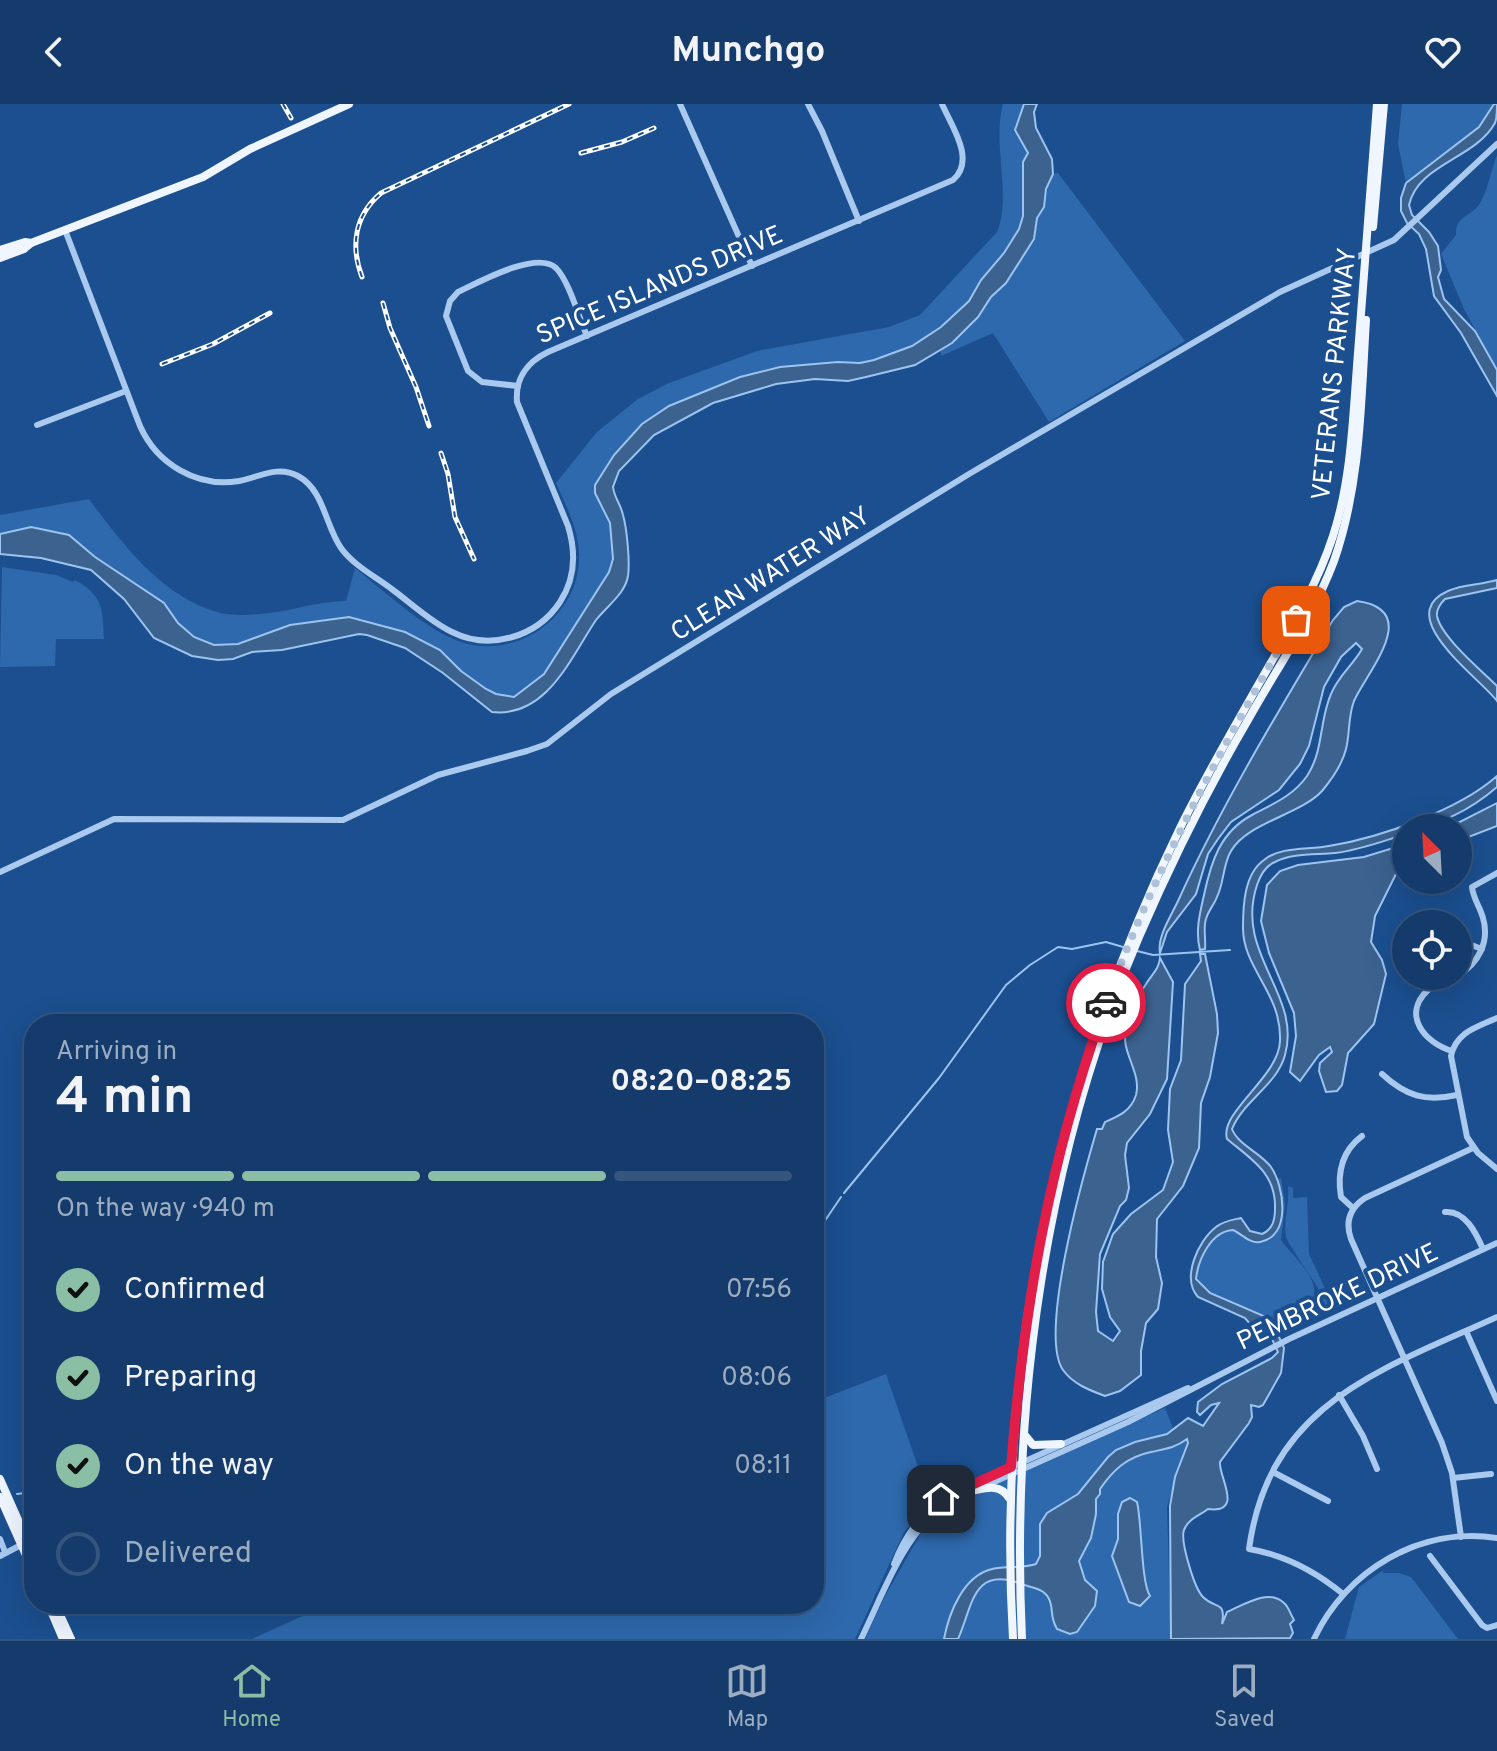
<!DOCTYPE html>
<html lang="en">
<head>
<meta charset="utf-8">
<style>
  :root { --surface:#143b6b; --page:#1d4271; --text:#f1f3f6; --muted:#9dadc1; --line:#33557e; --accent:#8abfa5 }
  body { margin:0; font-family:Overpass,sans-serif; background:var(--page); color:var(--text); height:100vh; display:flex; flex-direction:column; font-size:30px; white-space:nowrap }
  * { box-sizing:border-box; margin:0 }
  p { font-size:26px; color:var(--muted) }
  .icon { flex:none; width:44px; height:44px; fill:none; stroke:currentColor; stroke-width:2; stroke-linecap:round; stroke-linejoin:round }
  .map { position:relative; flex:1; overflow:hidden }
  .sheet { position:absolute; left:24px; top:910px; width:800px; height:600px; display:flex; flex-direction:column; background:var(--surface); border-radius:32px; box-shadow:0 8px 32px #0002,0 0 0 2px var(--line) }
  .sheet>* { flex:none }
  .needle { width:52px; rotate:336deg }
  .tools { position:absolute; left:1392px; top:710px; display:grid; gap:16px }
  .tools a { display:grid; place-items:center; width:80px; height:80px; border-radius:50%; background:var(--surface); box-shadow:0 8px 32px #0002,0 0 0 2px var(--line); font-size:40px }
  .pin { position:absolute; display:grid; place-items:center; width:68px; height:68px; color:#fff; margin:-34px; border-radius:16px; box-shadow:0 4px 12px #0006 }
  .courier { position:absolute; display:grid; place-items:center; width:80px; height:80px; margin:-40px; border:6px solid #e11d48; border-radius:50%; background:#fff; color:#222; box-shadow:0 2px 10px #0007 }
  .head em { font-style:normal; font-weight:700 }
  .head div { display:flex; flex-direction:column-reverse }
  .head { display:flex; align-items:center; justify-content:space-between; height:136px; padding:0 32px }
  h1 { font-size:52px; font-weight:700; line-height:60px }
  .bar { display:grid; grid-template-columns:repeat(4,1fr); gap:12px 8px; align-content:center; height:96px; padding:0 32px }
  .bar i { height:10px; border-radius:6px; background:var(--line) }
  .bar .on { background:var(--accent) }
  .bar p { grid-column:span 4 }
  ol { padding:0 32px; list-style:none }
  li { display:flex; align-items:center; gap:24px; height:88px }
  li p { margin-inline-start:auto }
  li .icon { padding:8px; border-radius:50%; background:var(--accent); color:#111; stroke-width:4 }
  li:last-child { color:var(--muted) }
  li i { width:44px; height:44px; border:4px solid var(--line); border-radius:50% }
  header { display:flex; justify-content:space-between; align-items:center; height:104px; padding:0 32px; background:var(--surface); font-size:36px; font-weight:700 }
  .menu { display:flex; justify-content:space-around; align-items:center; height:112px; border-top:2px solid var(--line); background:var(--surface); font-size:22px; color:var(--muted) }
  .menu a { display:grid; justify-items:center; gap:4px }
  .menu .on { color:var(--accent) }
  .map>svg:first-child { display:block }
  .green { fill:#2e69ad }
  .water { fill:#3c6290; stroke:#9cc4f0; stroke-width:2 }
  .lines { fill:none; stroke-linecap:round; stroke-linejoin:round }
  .stream { stroke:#9cc4f0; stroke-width:2 }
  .minor { stroke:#a9c9ee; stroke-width:6 }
  .major { stroke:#f0f6ff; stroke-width:8 }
  .rail-casing { stroke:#fff; stroke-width:5 }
  .rail { stroke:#1b4f8f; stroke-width:2; stroke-dasharray:6; stroke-linecap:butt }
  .done { stroke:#afc1d8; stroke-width:8; stroke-dasharray:0 14.4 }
  .route { stroke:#e11d48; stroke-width:10 }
  .labels { text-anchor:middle; stroke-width:8; stroke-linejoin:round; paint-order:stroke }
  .street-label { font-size:26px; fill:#fff; stroke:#1b4f8f }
</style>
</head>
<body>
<header><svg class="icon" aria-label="back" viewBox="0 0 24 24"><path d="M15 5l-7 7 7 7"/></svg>Munchgo<svg class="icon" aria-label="heart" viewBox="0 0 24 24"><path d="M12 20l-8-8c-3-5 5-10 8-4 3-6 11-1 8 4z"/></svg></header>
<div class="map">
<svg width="1497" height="1535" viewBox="0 0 1497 1535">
  <rect width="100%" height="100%" fill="#1b4f8f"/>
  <g class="green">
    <path d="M1003,0H1024L1015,22L1028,49L1023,60V112L1019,125L1004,149L981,176L969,197L955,212L922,236L887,253L860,259H825L771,264L740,273L669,302L655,310L627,335L614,351L594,386L610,419L613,455L609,468L544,570L514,593L496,590L486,585L461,567L440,546L405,528L349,513L290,521L238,540L214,541L194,533L178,520L164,499L95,453L74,434L41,424L0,430V411L89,395C122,439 161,492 217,508C230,512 247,511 260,510C290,508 317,497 346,497L355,464C384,487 427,527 461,538C518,557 582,510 579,449C578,424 566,402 556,379L597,328L638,295L669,279L757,247L889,223L920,211L997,128C1012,92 992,40 1003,0Z"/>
    <path d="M1402,0H1494L1479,23L1406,79L1398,40Z"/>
    <path d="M1497,51V266L1464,205L1441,150L1456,131C1455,113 1469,113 1479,101C1486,92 1492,63 1497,51Z"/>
    <path d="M1058,69L1185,237L1049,318L993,229L941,252V246L971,221L985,199L1007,179L1031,140L1037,114L1053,70Z"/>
    <path d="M2,463L56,471L73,478L75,476C103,491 103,506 104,535H56L55,562L0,563Z"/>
    <path d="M1281,1074L1285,1100L1281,1136C1291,1151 1328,1180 1309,1200C1301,1207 1291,1212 1283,1218L1282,1224L1288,1229L1279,1233L1266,1213L1210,1189L1196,1176C1197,1160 1212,1122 1233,1126C1239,1127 1245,1133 1250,1137C1256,1136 1266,1136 1271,1134C1287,1124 1284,1089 1277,1075Z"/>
    <path d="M1288,1082L1293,1084V1094L1307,1093L1309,1150L1334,1204L1287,1226L1285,1221C1300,1211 1316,1205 1319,1186C1314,1176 1286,1138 1286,1132C1283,1116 1290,1099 1288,1082Z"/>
    <path d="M886,1270L930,1398L904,1428L855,1535H252L329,1500H814V1298Z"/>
    <path d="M1165,1304L1175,1329L1188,1338L1167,1403L1171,1535H865L885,1492L928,1417L952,1398Z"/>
    <path d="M1382,1467L1384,1469H1399L1411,1473L1458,1535H1345L1359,1483Z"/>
  </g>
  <g class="water">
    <path d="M1024,0H1037L1034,8L1036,24L1052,55L1053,70L1046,85L1044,103L1037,114L1034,135L1006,179L991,193L978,213L952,239L915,261L866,273L848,277L815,275L776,280L713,299L654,331L619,367L613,383C614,393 621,401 623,411C627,425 630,458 628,472C625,490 607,502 596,516C571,553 547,614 492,608L443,569L405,544L367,531L359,530L282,546L252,548L233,555L218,556L192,552L154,534L124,495L91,466L41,454L0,450V430L31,423L69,431L95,453L164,499L178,519L194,533L214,541L238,540L290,521L349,513L405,528L440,546L461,567L486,585L496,590L514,593L544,570L609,468L613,455L610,419L595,389V381L614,351L642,320L669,302L740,273L780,263L838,258L860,259L874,256L912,242L941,223L969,197L981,176L1004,149L1019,125L1023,112V58L1028,49L1015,26Z"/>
    <path d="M1494,0H1497C1497,6 1497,14 1495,19C1475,55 1418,60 1409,101L1412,111L1429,128L1438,142L1441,166L1438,173L1444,195L1475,227L1497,266V292L1461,229L1434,192L1426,145L1419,130L1407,119L1401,107V94L1406,79L1479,23Z"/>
    <path d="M1497,476V484L1445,495C1440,500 1436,505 1437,512C1441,533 1482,567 1497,582V597C1480,574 1391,512 1448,487C1463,480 1481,481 1497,476Z"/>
    <path d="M1357,497C1424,506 1366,569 1354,597C1348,612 1350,630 1346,645C1342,661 1332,675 1322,687C1300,711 1248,718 1231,747C1223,760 1224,779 1217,793C1214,801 1208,807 1206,815C1203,824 1206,835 1205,845L1200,846C1195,827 1200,809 1204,791C1211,758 1220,728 1252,711C1273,700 1293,692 1307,672C1324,646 1319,617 1331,590C1338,572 1353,561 1362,545L1356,539L1341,553L1324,583L1309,642L1300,660L1279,686L1231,718L1218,735L1208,750L1196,790L1167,828L1160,849C1157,833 1171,812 1178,797C1222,700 1278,608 1333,516L1344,503Z"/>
    <path d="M1497,672V683C1473,704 1437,724 1406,724V730C1383,737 1360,746 1335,749C1316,751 1292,749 1275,758C1265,762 1260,772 1257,781C1234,850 1302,890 1285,951C1277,981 1243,997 1232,1025C1238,1041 1261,1049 1271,1063C1284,1082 1292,1132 1260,1138C1250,1140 1242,1130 1233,1126C1211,1127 1198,1156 1196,1175L1210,1189L1266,1213L1279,1233L1284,1244L1281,1269L1263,1301L1259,1303L1251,1301L1252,1313L1249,1319L1220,1358C1218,1372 1245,1410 1208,1405C1199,1412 1189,1414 1184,1426C1180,1436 1194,1484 1203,1493C1216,1506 1226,1496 1222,1520L1227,1508C1244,1501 1268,1484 1284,1499C1289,1503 1290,1510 1294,1516L1290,1520L1293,1529L1290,1534L1171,1535L1170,1402L1175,1373L1188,1339L1187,1335C1175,1344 1165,1345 1151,1348C1127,1353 1113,1366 1100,1385V1390L1096,1395V1410L1091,1434L1079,1457L1085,1476L1097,1487L1095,1502L1077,1528L1070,1530L1057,1525C1049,1511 1054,1505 1049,1495C1044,1484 1031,1484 1022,1480C972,1461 973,1502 958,1535H944C949,1509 963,1472 992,1465C1006,1461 1022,1465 1036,1460L1040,1452V1420L1047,1409L1078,1390L1108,1353L1116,1346L1135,1338L1167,1330L1188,1314L1203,1322L1219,1299L1211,1301L1200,1311L1197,1308L1198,1298L1222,1280L1272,1254L1278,1248L1270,1231L1258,1229L1245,1214L1198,1193C1181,1174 1198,1137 1216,1123C1223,1117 1232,1116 1241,1114L1250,1127L1262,1130C1273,1125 1275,1116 1275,1104C1276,1069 1251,1055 1227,1035C1219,1008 1279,973 1280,937C1282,889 1243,865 1243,824C1243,802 1244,770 1264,756C1281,742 1308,746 1329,742C1379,734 1459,706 1497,672Z"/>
    <path d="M1497,699V722L1458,737V724H1448Z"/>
    <path d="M1406,740V772L1396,770L1375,812L1371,838L1382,856L1386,870L1374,920L1348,949L1342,981L1337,987L1326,988L1319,967L1320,959L1332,948L1330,943L1319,951L1300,977L1290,968L1296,932L1294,909L1269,849L1261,817L1267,781L1280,767L1298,761L1364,753Z"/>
    <path d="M1200,850H1205L1217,910L1218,929L1210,973L1201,999L1199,1044L1183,1082L1157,1115L1156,1153L1162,1179L1158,1205L1146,1219L1141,1247V1271L1120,1287L1105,1292C1089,1286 1073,1280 1063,1266C1038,1230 1084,1069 1097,1025H1102L1105,1018C1119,1012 1131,1007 1136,991C1142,968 1120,948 1126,925C1130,910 1137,893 1146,880C1152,870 1159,865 1160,854L1173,878L1167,975L1150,1010L1127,1039L1125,1051L1129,1084L1126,1096L1120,1102L1100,1150L1096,1208L1098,1227L1113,1237L1120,1227L1110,1213L1102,1185L1103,1158L1113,1130L1131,1110L1163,1086L1173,1058L1168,1026L1170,985L1181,956L1185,880L1201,857Z"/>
    <path d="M1130,1394L1137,1398C1142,1418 1141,1479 1150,1492L1140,1502L1129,1498L1112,1452L1118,1435V1410L1122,1398Z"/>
  </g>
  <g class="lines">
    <g class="stream">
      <path d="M1137,847L1153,851L1230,846"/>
      <path d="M844,1089L939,974L1006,881L1030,861L1058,843L1072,845L1106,838L1123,843"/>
      <path d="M814,1128L820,1124L841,1093"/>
      <path d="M17,1390L34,1388"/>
    </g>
    <g class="minor">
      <path d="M680,0L752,162"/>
      <path d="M808,0L822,27L859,117"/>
      <path d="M65,126L140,322C157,360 197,384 239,377C260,373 277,361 298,372C324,386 325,421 341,444C353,461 376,473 393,486C412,500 431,518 452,528C490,547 537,533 560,498C575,475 576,448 568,422L517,298C515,275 527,258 548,248L953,76C976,56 952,23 942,0"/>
      <path d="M518,282L482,278L468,267L446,212L450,197L458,188C479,178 537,146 556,164C569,177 579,214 587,232"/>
      <path d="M37,321L126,287"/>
      <path d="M0,768L114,715L343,716L438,671L527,647L547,640L611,590L969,370L1280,188L1394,136L1497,40"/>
      <path d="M1415,820H1416"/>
      <path d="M1458,836L1482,845"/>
      <path d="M1458,871C1478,860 1490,838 1483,814C1480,803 1473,794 1472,783L1497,769"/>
      <path d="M1497,914C1477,923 1456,928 1451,952L1467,1033L1478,1049L1497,1065"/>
      <path d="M1452,947C1425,939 1401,911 1428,886C1436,879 1447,876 1456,872"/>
      <path d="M1382,970C1406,992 1425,998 1457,991"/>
      <path d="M1353,1104L1341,1093C1337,1069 1342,1047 1362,1032"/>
      <path d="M1445,1108C1465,1106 1476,1129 1483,1145"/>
      <path d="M1466,1227L1497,1297"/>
      <path d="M1339,1291L1363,1332L1377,1365"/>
      <path d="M1273,1368L1328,1397"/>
      <path d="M1453,1374L1491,1370"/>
      <path d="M1461,1433L1452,1369L1442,1339L1351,1135C1345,1118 1350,1104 1365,1094L1473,1044"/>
      <path d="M0,1435L5,1448"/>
      <path d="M0,1452L21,1441"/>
      <path d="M1430,1452L1482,1521L1487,1524L1497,1521"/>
      <path d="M894,1460C904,1434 919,1412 941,1395L1188,1284"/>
      <path d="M1343,1490C1315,1467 1285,1451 1249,1445C1269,1299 1381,1266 1497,1213"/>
      <path d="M861,1535C884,1488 902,1433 945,1400L1128,1318L1289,1235L1497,1139"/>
      <path d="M1314,1535C1346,1466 1421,1422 1497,1434"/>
    </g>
    <g class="major">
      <path d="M1373,123L1384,0"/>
      <path d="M0,146L25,138L31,139"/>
      <path d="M0,154L24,145L31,139L203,73L250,45L349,0"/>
      <path d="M1024,1330L1033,1341L1061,1340"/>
      <path d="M0,1375L34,1452"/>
      <path d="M971,1387C986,1384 1000,1379 1009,1394"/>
      <path d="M0,1393L34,1469"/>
      <path d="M48,1500L63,1535"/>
      <path d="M55,1500L71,1535"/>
      <path d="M1013,1535C996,1254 1057,977 1180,724C1206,671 1236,620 1265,569C1291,524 1317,481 1333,432C1352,374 1353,309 1358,249C1364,166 1371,83 1377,0"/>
      <path d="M1022,1535C1011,1299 1045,1052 1139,833C1171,759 1207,686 1248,616C1277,564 1313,513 1334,457C1361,380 1361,296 1366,216"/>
    </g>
    <defs>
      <g id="rail">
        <path d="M283,0L291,14"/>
        <path d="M581,49L622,38L654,24"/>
        <path d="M362,173C350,141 355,111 381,89L569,0"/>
        <path d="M383,199L390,224L416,283L429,322"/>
        <path d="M162,260L213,240L270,209"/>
        <path d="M441,349L448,370L455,413L474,455"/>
      </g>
    </defs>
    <use href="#rail" class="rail-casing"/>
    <use href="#rail" class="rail"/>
  </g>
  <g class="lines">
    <path class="done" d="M1106,899C1155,764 1224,640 1296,516"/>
    <path class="route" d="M941,1395L1011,1363C1024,1200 1050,1053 1106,899"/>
  </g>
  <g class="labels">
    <g class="street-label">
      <text transform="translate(659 180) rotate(-23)" y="9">SPICE ISLANDS DRIVE</text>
      <text transform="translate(1333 270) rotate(-84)" y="9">VETERANS PARKWAY</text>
      <text transform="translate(770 469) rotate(-32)" y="9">CLEAN WATER WAY</text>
      <text transform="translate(1337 1192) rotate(-25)" y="9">PEMBROKE DRIVE</text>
    </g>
  </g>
</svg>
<div class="tools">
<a><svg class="needle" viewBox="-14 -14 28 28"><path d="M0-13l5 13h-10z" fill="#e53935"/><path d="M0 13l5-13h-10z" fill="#9dadc1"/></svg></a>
<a><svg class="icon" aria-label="locate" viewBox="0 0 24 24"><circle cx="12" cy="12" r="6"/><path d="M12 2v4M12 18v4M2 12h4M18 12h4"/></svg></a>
</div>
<div class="pin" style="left:1296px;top:516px;background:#ea580c"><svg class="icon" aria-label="bag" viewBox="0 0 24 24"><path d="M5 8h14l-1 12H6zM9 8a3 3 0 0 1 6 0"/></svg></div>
<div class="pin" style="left:941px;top:1395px;background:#1f2937"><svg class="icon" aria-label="home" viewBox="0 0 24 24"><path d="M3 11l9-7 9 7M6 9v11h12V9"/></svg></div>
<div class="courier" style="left:1106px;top:899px"><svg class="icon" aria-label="car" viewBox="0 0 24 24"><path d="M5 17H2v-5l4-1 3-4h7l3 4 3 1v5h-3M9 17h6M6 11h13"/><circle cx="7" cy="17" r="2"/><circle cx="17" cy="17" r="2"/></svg></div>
<section class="sheet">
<div class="head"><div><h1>4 min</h1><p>Arriving in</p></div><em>08:20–08:25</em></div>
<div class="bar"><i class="on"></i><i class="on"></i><i class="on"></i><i></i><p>On the way · 940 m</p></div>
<ol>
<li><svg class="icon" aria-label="check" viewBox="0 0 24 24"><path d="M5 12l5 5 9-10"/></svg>Confirmed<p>07:56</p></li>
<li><svg class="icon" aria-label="check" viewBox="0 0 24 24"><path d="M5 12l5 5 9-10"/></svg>Preparing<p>08:06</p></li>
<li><svg class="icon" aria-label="check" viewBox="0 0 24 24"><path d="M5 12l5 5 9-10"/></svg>On the way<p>08:11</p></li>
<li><i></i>Delivered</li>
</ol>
</section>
</div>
<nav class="menu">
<a class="on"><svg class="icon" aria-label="home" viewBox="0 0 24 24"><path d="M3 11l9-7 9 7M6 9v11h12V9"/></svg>Home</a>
<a><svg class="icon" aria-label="map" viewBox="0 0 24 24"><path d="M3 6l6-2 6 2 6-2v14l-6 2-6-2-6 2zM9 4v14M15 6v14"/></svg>Map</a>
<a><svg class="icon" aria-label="saved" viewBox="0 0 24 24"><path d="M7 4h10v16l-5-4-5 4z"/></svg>Saved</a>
</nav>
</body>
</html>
